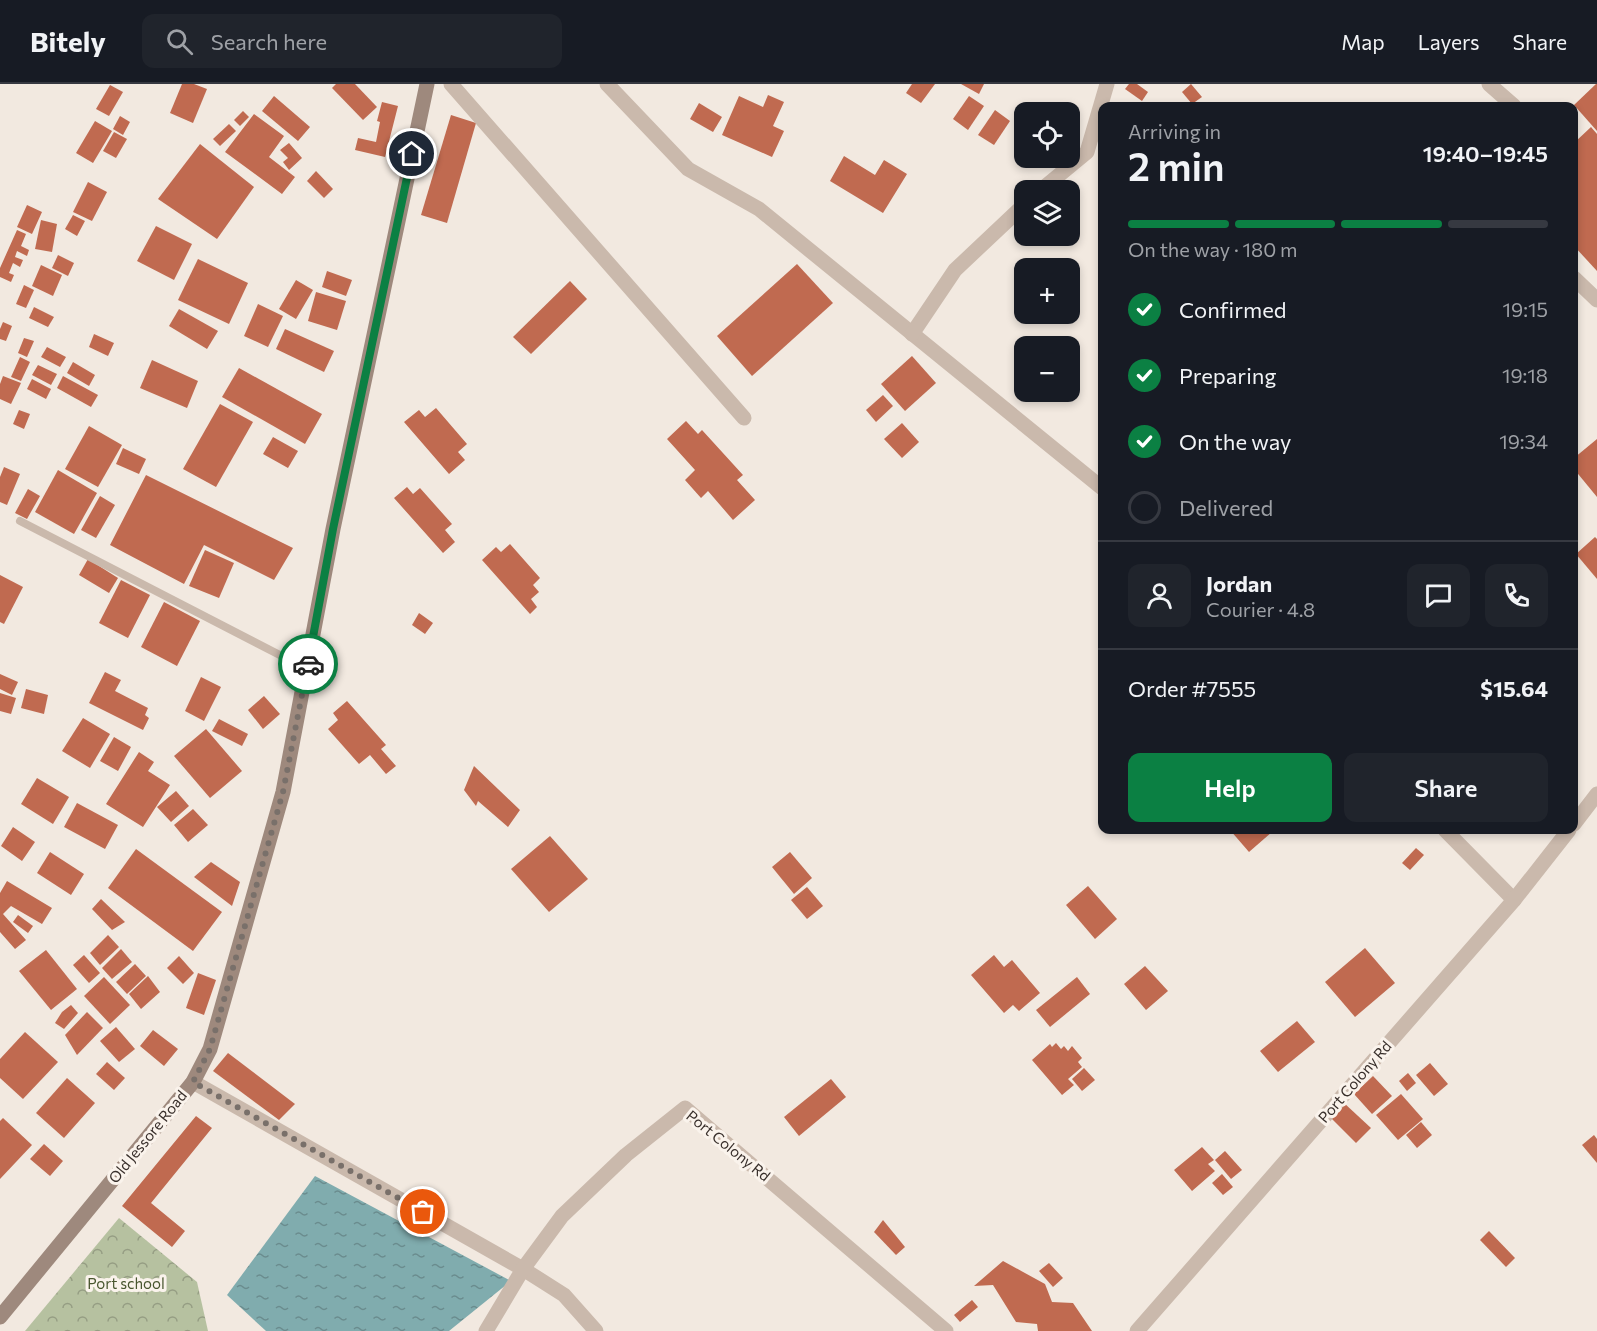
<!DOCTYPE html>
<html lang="en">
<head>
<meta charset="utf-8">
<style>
  :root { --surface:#171b24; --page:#20242c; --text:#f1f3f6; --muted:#9ea1a6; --line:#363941; --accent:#0b8043 }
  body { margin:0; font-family:Commissioner,sans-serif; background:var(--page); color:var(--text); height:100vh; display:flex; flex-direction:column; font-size:22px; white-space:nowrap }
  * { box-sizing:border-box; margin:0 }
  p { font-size:20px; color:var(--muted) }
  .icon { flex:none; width:33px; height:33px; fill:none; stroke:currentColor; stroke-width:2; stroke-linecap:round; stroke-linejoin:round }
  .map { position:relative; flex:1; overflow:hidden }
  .drawer { position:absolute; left:1098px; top:18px; width:480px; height:732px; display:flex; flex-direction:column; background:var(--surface); border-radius:12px; box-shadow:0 3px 9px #0003 }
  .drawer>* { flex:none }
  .tools { position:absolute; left:1014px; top:18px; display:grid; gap:12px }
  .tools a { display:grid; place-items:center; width:66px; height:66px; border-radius:12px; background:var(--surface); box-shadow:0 3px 9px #0003; font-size:30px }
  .pin { position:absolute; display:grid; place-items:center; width:51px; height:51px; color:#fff; margin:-26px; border:3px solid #fff; border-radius:50%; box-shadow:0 2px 6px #0007 }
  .courier { position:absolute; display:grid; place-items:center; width:60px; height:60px; margin:-30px; border:4px solid #0b8043; border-radius:50%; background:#fff; color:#222; box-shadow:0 2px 8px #0007 }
  .summary em { font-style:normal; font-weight:600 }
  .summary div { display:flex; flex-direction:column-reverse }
  .summary { display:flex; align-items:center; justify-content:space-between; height:102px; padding:0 30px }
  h1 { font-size:39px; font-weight:600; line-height:45px }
  .bar { display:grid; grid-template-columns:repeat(4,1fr); gap:9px 6px; align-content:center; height:72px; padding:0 30px }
  .bar i { height:8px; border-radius:4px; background:var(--line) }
  .bar .on { background:var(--accent) }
  .bar p { grid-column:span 4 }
  .line { display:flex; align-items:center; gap:15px; padding:0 30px; border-top:2px solid var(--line) }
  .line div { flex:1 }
  .round { display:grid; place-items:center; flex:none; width:63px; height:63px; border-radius:12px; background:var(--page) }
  ol { padding:0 30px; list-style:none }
  li { display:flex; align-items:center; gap:18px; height:66px }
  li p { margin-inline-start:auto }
  li .icon { padding:6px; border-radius:50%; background:var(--accent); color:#fff; stroke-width:4 }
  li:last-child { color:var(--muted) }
  li i { width:33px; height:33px; border:3px solid var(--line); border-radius:50% }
  .primary-button { display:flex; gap:12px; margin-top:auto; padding:12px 30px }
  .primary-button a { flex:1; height:69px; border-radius:12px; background:var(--accent); color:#fff; font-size:24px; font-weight:600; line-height:69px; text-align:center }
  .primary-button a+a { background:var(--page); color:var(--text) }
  header { display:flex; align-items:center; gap:36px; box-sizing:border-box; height:84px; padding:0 30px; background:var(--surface); border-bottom:2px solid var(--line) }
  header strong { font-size:28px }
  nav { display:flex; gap:33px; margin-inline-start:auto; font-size:21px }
  .search { width:420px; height:54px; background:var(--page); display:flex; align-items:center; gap:15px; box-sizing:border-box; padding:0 21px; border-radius:12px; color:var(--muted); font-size:22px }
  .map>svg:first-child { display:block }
  .park { fill:url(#park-crowns) }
  .water { fill:url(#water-ripples) }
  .building { fill:#c06a50 }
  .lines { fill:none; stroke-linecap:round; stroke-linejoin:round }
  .service { stroke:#cab9ac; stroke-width:8 }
  .minor { stroke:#cab9ac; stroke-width:15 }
  .secondary { stroke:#9e897d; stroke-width:15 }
  .done { stroke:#79706a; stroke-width:6; stroke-dasharray:0 10.8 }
  .route { stroke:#0b8043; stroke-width:8 }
  .labels { text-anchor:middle; stroke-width:6; stroke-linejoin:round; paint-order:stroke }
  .street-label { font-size:15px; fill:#382f2b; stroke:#faf3ec }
  .park-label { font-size:15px; fill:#48562f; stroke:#faf3ec }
</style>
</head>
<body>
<header>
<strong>Bitely</strong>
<div class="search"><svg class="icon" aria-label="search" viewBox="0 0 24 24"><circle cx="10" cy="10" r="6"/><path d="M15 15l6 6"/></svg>Search here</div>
<nav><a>Map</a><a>Layers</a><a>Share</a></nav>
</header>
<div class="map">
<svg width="1597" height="1247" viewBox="0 0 1597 1247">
  <defs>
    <pattern id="park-crowns" width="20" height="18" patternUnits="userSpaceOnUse" patternTransform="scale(1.5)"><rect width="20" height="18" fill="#b6c1a0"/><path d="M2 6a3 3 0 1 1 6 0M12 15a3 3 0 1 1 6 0" fill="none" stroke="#959d83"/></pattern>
    <pattern id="water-ripples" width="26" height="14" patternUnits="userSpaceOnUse" patternTransform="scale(1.5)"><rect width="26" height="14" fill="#80acae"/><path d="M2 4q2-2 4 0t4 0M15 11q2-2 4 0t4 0" fill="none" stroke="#6a8c8e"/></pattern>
  </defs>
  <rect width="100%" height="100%" fill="#f2e9e0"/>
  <path class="park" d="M119,1134L197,1198L208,1247H25Z"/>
  <path class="water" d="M315,1092L511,1197L449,1247H266L227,1211Z"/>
  <g class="building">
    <path d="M182,0H194L207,5L193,39L170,29Z"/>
    <path d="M336,0H355L377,23L363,36L332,4Z"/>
    <path d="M912,0H935L921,19L906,9Z"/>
    <path d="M961,0H984L979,10Z"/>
    <path d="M1129,0H1137L1148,8L1142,17L1125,5Z"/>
    <path d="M1191,0L1202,13L1192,20L1182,8Z"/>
    <path d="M1596,0H1597V47L1574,21Z"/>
    <path d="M110,1L123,8L109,32L96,25Z"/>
    <path d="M768,11L784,18L773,42L784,47L772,73L722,51L739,12L763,23Z"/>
    <path d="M274,12L310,43L298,57L262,27Z"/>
    <path d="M969,12L984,22L968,46L953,35Z"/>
    <path d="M382,18L398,22L385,73L355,66L358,54L376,58L380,38L377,37Z"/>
    <path d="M699,19L722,33L713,48L690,35Z"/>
    <path d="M995,26L1010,37L994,61L978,51Z"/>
    <path d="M243,27L249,33L240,42L234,36Z"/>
    <path d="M254,30L284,52L269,73L295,93L282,110L225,68Z"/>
    <path d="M451,31L476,39L447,139L421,131Z"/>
    <path d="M120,32L130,38L123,51L113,45Z"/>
    <path d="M95,37L112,47L93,79L76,69Z"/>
    <path d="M229,40L236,47L220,62L213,55Z"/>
    <path d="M1591,43L1597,50V187L1574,162V59Z"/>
    <path d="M114,48L127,55L116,74L103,67Z"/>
    <path d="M289,59L302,74L289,86L283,78L288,74L280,66Z"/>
    <path d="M200,60L254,103L217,155L158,115Z"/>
    <path d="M844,72L875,91L884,76L907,90L883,129L830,97Z"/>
    <path d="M316,87L333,105L324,114L307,97Z"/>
    <path d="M88,98L107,108L92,137L73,128Z"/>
    <path d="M27,121L42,128L32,150L17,143Z"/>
    <path d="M73,131L85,137L77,152L65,145Z"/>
    <path d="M41,136L57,140L52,168L35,165Z"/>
    <path d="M156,142L192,160L174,196L137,177Z"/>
    <path d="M17,146L26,150L21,162L29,166L27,172L17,167L15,173L23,176L20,183L13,179L9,189L14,191L11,198L0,193V184Z"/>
    <path d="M58,171L74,179L68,192L52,184Z"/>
    <path d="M198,175L248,199L229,240L178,216Z"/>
    <path d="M797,180L833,219L752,292L717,252Z"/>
    <path d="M41,181L62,191L53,212L32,202Z"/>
    <path d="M327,187L352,196L346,212L322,203Z"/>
    <path d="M296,196L313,206L296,235L279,225Z"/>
    <path d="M570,197L587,215L531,270L513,253Z"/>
    <path d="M24,201L34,206L26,224L16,220Z"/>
    <path d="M316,208L346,217L337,246L308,237Z"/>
    <path d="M258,220L283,232L268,263L244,252Z"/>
    <path d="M34,223L54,233L48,243L29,234Z"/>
    <path d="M179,225L218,247L207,265L169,242Z"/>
    <path d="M3,238L12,242L6,257L0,255V245Z"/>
    <path d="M285,245L334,267L324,288L276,265Z"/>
    <path d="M94,250L114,259L108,272L89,263Z"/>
    <path d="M24,254L34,257L27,273L18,269Z"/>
    <path d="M47,263L66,273L60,283L41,273Z"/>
    <path d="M912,272L936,299L905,327L881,300Z"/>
    <path d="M20,273L30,278L21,297L11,293Z"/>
    <path d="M152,276L198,297L187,324L140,304Z"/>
    <path d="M73,278L95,291L89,302L67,289Z"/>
    <path d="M38,281L57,290L51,301L32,291Z"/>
    <path d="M239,284L322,330L305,360L222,313Z"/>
    <path d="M3,292L21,299L11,320L0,315V300Z"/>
    <path d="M63,292L98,311L91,323L57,304Z"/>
    <path d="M32,295L51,305L46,315L27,305Z"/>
    <path d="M883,311L893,322L876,338L866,326Z"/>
    <path d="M220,320L253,338L216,403L183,385Z"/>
    <path d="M436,324L467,360L458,368L465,376L449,390L404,338L419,326L425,333Z"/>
    <path d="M19,326L30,330L24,345L13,340Z"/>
    <path d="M686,337L698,350L702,346L743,391L737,396L755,416L733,436L708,407L701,414L685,396L695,386L667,355Z"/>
    <path d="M902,339L919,358L902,374L884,355Z"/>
    <path d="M89,342L122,361L98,403L65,385Z"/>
    <path d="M273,353L298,367L288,384L263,370Z"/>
    <path d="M1597,355V413L1574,385V374Z"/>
    <path d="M123,364L146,375L139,390L116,380Z"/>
    <path d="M4,383L20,390L7,421L0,418V393Z"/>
    <path d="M58,386L97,409L74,450L35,428Z"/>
    <path d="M146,391L293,464L274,496L204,461L184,500L110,461Z"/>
    <path d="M407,403L413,410L420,404L452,440L445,446L455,458L443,469L394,414Z"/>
    <path d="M28,405L40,412L27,435L15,429Z"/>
    <path d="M100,412L115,421L96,454L81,446Z"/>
    <path d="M1595,453L1597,455V495L1576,470Z"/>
    <path d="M510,460L540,494L533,501L539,508L531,515L537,523L530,530L482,476L496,463L501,468Z"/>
    <path d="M205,466L234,479L219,514L189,502Z"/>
    <path d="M88,475L118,494L109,509L79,491Z"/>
    <path d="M0,491L23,503L4,540L0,538Z"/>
    <path d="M121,496L150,511L128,554L99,539Z"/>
    <path d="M164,518L200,537L177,582L141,563Z"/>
    <path d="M419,529L433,539L425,550L412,541Z"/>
    <path d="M105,588L121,596L115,607L148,624L145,631L149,634L143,646L89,619Z"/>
    <path d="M0,590L18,598L12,611L0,605Z"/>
    <path d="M201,593L221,603L204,637L185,627Z"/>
    <path d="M26,605L48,611L44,630L21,624Z"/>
    <path d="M0,609L16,614L11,630L0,627Z"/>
    <path d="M264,612L280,630L263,645L248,626Z"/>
    <path d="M347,617L386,661L381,665L396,682L386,690L370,671L359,680L328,645L338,636L333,629Z"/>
    <path d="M83,634L110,650L90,684L62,667Z"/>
    <path d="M219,635L248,650L242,662L212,647Z"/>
    <path d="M206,645L242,687L210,714L174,672Z"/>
    <path d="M114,653L131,663L118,687L100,677Z"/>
    <path d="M139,668L154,678L148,687L170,701L143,743L106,720Z"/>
    <path d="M474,682L520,726L508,743L478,717L476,722L464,706Z"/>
    <path d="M37,694L69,713L53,740L21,720Z"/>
    <path d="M176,707L189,722L171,738L157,723Z"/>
    <path d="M77,719L118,741L105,765L64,743Z"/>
    <path d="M193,725L208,741L188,758L174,741Z"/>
    <path d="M13,743L35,758L22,777L1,762Z"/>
    <path d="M1230,746H1270L1272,748L1249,768Z"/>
    <path d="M550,752L588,795L549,828L511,785Z"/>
    <path d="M1416,764L1424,771L1410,786L1402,779Z"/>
    <path d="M136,765L222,828L193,867L108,804Z"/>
    <path d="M50,768L84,790L71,811L37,789Z"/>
    <path d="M790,768L812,794L794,810L772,783Z"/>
    <path d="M211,778L240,798L232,822L194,793Z"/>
    <path d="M7,797L52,824L42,840L11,822L3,830L26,856L15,865L0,848V809Z"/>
    <path d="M1088,802L1117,835L1095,855L1066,821Z"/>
    <path d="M807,803L823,822L807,835L791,816Z"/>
    <path d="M101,815L125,838L112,846L92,825Z"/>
    <path d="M18,831L33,842L28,849L13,838Z"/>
    <path d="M108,851L119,863L100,881L90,869Z"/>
    <path d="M1365,864L1395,899L1355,933L1325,898Z"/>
    <path d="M121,865L132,878L112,895L102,884Z"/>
    <path d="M46,866L77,905L51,926L19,887Z"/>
    <path d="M84,871L100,889L89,899L73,881Z"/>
    <path d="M994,871L1004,883L1012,876L1040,909L1019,927L1013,921L1004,929L971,891Z"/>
    <path d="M179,872L194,889L183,900L167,884Z"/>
    <path d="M135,880L146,892L127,910L116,898Z"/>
    <path d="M1145,882L1168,907L1146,926L1124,900Z"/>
    <path d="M198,889L216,896L204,931L186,924Z"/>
    <path d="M148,892L160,908L141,925L129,910Z"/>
    <path d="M104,893L130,921L110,940L84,912Z"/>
    <path d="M1077,893L1090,910L1050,943L1036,926Z"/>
    <path d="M71,921L78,929L64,945L55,939L62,928Z"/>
    <path d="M87,928L103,944L77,971L65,951Z"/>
    <path d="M1297,937L1315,958L1278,988L1260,967Z"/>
    <path d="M116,943L135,965L119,978L100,957Z"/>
    <path d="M153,946L178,965L164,982L140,962Z"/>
    <path d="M25,948L58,978L23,1015L0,994V975Z"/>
    <path d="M1056,959L1061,965L1064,962L1068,967L1072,962L1082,974L1078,978L1082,983L1068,995L1074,1001L1062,1011L1032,976L1050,960L1052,963Z"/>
    <path d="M228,969L295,1020L279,1036L213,987Z"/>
    <path d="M107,978L125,994L114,1006L96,990Z"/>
    <path d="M1430,979L1448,1000L1434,1012L1416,991Z"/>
    <path d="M1084,984L1095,996L1082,1007L1072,995Z"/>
    <path d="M1408,989L1416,999L1407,1007L1399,997Z"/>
    <path d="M1373,992L1392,1012L1372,1030L1354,1010Z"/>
    <path d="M67,994L95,1019L64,1054L36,1029Z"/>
    <path d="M831,995L846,1013L799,1052L784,1033Z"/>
    <path d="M1401,1010L1423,1035L1398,1056L1376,1031Z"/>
    <path d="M1344,1019L1371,1044L1356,1059L1330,1033Z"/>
    <path d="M196,1032L212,1044L151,1119L185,1147L172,1163L122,1122Z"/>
    <path d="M3,1034L32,1061L0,1095V1037Z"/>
    <path d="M1421,1038L1432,1051L1417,1064L1406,1051Z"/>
    <path d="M1594,1051L1597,1055V1079L1582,1061Z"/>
    <path d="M44,1060L63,1077L50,1092L30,1075Z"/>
    <path d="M1202,1063L1214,1076L1208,1080L1215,1087L1192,1107L1174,1086Z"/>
    <path d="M1225,1067L1242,1086L1231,1095L1215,1076Z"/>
    <path d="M1222,1090L1233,1103L1223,1111L1212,1099Z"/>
    <path d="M883,1136L905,1163L896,1171L874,1148Z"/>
    <path d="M1489,1147L1515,1174L1506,1183L1480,1156Z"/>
    <path d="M1003,1177L1045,1200L1052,1218L1073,1219L1092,1247H1038L1037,1240L1016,1238L993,1201L974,1202Z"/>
    <path d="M1049,1179L1063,1194L1053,1203L1039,1187Z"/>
    <path d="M972,1216L978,1223L960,1238L954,1231Z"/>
  </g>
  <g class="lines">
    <path class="service" d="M20,437L307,585"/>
    <g class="minor">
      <path d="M451,0L744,334"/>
      <path d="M607,0L688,85L759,125L1102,404"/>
      <path d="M1489,0L1514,22"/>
      <path d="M1041,106L1087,68L1107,0"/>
      <path d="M1574,194L1597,216"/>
      <path d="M912,250L955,186L1024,121"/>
      <path d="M1574,740L1597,710"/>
      <path d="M1445,746L1514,816"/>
      <path d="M193,998L523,1185L564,1211L596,1247"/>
      <path d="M486,1247L523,1185L562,1132L626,1071L685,1024L946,1247"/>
      <path d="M1137,1247L1514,816L1569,746"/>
    </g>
    <path class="secondary" d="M0,1233L193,998L210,965L283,708L333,445L427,0"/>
  </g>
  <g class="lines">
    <path class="done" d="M308,580L283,708L210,965L193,998L423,1128"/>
    <path class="route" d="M308,580L333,445L412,70"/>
  </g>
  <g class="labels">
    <g class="street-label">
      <text transform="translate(1355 998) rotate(-49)" y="5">Port Colony Rd</text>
      <text transform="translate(148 1053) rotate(-51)" y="5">Old Jessore Road</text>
      <text transform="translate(728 1062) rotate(39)" y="5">Port Colony Rd</text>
    </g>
    <g class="park-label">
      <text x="126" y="1205">Port school</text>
    </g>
  </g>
</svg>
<div class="tools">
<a><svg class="icon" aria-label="locate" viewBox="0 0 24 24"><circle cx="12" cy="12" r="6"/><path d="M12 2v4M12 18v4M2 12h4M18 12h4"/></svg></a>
<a><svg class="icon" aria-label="layers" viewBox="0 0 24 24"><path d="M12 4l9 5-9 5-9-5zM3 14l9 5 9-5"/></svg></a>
<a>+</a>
<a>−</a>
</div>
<div class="pin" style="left:423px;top:1128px;background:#ea580c"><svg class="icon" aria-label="bag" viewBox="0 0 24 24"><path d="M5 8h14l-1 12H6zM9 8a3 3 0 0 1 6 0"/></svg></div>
<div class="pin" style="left:412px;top:70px;background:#1f2937"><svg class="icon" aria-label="home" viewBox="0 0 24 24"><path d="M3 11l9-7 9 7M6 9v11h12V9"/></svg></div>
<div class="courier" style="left:308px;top:580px"><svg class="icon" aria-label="car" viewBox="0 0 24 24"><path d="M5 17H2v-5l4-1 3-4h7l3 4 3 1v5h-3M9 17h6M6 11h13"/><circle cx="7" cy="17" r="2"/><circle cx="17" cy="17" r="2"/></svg></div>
<section class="drawer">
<div class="summary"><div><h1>2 min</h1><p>Arriving in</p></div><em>19:40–19:45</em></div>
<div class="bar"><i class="on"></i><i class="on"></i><i class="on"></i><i></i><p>On the way · 180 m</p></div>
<ol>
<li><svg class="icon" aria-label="check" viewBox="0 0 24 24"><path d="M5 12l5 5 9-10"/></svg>Confirmed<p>19:15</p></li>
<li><svg class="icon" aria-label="check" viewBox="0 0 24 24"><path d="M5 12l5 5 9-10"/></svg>Preparing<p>19:18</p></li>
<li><svg class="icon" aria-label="check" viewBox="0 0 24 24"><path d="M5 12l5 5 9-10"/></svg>On the way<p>19:34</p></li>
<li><i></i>Delivered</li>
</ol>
<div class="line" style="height:108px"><a class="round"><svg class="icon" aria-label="person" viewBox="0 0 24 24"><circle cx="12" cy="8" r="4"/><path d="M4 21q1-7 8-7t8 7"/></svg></a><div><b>Jordan</b><p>Courier · 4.8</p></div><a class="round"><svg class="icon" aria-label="chat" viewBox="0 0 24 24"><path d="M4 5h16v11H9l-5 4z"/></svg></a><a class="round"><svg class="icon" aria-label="phone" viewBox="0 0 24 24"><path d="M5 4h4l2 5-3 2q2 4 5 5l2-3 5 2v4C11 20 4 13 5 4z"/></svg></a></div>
<div class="line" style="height:78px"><div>Order #7555</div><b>$15.64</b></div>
<div class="primary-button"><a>Help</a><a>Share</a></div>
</section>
</div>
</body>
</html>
